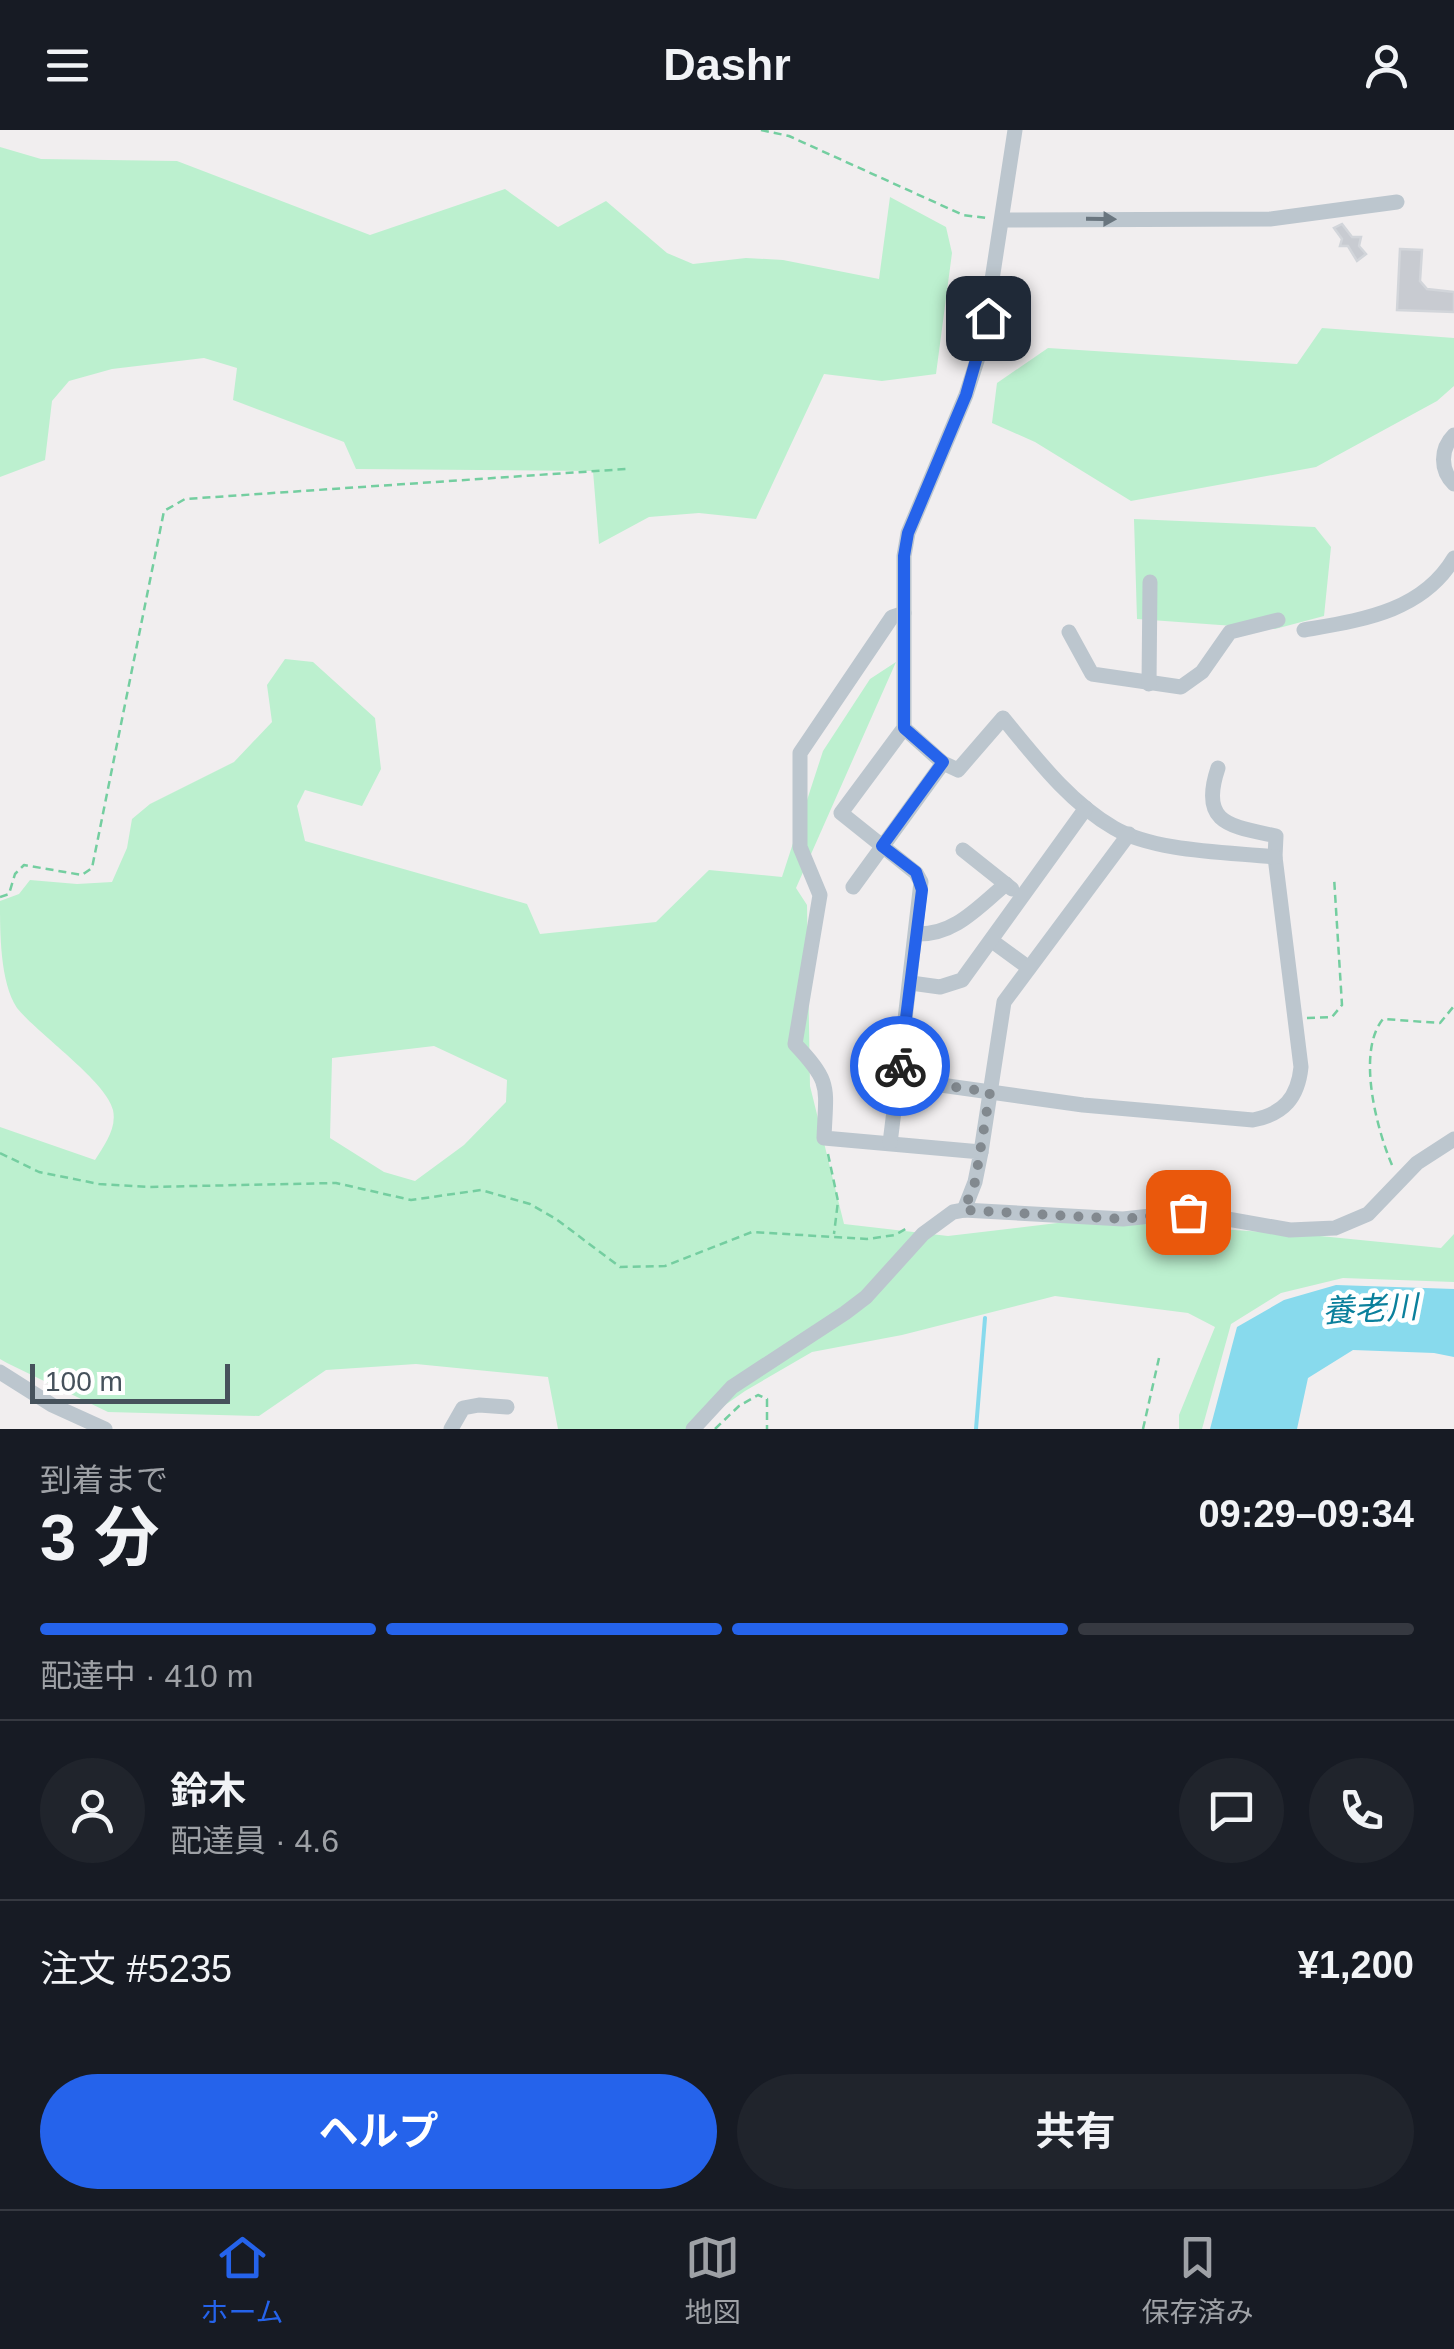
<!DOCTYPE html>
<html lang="ja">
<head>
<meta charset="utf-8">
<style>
  :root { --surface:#171b24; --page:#20242c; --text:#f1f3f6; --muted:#9ea1a6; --line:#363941; --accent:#2563eb }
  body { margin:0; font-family:Arial,"Noto Sans JP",sans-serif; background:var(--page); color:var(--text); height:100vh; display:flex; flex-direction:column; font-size:38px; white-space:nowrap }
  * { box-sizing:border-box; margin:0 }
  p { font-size:32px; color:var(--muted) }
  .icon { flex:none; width:55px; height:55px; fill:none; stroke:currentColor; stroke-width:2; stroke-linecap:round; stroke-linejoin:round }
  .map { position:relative; height:1299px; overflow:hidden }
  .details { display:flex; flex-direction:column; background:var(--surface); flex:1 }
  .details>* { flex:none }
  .scale { position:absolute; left:30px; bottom:25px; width:200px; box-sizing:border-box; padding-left:10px; border:5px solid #46525c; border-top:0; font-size:28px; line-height:35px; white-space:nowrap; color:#46525c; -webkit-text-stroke:8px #fff; paint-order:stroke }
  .pin { position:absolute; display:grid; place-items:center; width:85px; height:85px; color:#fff; margin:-42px; border-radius:20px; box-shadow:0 5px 15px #0006 }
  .courier { position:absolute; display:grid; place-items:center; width:100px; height:100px; margin:-50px; border:8px solid #2563eb; border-radius:50%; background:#fff; color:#222; box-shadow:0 2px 12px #0007 }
  .headline em { font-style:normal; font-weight:700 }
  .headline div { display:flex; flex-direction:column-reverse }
  .headline { display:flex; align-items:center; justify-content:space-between; height:170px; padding:0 40px }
  h1 { font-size:65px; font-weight:700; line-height:75px }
  .bar { display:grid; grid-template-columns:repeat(4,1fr); gap:15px 10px; align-content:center; height:120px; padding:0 40px }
  .bar i { height:12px; border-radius:8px; background:var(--line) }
  .bar .current { background:var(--accent) }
  .bar p { grid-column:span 4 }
  .line { display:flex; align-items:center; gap:25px; padding:0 40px; border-top:2px solid var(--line) }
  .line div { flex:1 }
  .round { display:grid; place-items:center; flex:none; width:105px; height:105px; border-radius:52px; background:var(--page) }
  .button { display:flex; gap:20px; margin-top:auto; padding:20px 40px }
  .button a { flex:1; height:115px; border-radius:60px; background:var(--accent); color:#fff; font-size:40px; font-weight:700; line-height:115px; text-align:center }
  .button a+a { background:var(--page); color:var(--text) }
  header { display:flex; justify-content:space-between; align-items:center; height:130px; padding:0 40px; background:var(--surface); font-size:45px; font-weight:700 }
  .tabs { display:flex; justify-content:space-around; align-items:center; height:140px; border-top:2px solid var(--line); background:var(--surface); font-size:28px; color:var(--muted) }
  .tabs a { display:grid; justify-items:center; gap:5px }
  .tabs .current { color:var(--accent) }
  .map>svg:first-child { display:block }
  .green { fill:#bcf0cf; fill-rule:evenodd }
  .water { fill:#88daed }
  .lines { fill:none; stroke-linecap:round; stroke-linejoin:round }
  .stream { stroke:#88daed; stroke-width:4 }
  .building { fill:#c8cbd1; stroke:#d2d5da; stroke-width:2.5 }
  .path { stroke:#74cea0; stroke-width:2.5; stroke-dasharray:8 5; stroke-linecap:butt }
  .minor { stroke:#bcc6ce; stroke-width:15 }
  .oneway { fill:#69757e }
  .done { stroke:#82898f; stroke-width:10; stroke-dasharray:0 18 }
  .route { stroke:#2563eb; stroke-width:12 }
  .labels { text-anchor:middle; stroke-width:9; stroke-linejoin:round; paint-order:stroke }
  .water-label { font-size:32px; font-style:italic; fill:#0b809c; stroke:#fff }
</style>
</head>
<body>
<header><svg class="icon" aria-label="menu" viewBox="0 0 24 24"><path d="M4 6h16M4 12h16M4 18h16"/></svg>Dashr<svg class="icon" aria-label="person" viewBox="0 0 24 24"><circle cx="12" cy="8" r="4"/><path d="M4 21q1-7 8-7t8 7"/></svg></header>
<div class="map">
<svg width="1454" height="1299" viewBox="0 0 1454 1299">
  <rect width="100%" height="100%" fill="#f1eeef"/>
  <g class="green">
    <path d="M0,17L41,29L177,31L370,105L505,59L558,97L606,71L667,123L693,134L746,128L783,130L879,149L890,67L946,97L952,123L936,244L882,251L824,244L756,389L699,383L649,387L599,414L593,341L356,339L344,312L233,270L237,238L204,228L112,239L69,251L52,271L45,330L0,347Z"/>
    <path d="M1322,198L1454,208V256L1437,271L1316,337L1131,371L1035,312L992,293L997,253L1048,218L1297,234Z"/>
    <path d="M1134,389L1315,397L1331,417L1324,486L1275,499L1137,489Z"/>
    <path d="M285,529L313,532L375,588L381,639L362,676L305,660L297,676L305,711L527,774L540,804L656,792L709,740L782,747L823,621L870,549L896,532L796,758L807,775L810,956L844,1094L948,1106L1082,1090L1310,1105L1441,1118L1454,1104V1152L1343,1148L1281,1163L1231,1194L1202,1299H1179V1285L1215,1197L1188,1183L1055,1166L902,1205L812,1222L745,1261L691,1299H558L548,1247L416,1234L326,1240L259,1286L108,1282L7,1233L0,1229V997L95,1030C104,1015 117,999 113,980C107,952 37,903 17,878C0,852 0,803 0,771L19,764L30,750L77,754L112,752L127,718L132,689L150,674L234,632L272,592L267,555ZM434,916L507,950L506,972L464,1015L415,1051L384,1042L330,1008L332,928Z"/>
  </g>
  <path class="water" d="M1336,1155L1454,1159V1227L1434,1223L1353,1220L1308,1248L1297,1299H1210L1237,1197L1284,1170Z"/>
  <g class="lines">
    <path class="stream" d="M976,1299L985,1188"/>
  </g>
  <g class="building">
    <path d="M1342,94L1352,107H1361L1359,116L1366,124L1357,131L1348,116H1340L1342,109L1334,98Z"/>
    <path d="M1400,119L1422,120L1420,151L1427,159L1454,162V182L1397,180Z"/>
  </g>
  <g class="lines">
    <g class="path">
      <path d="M761,0L789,6L963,85L987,88"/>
      <path d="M0,767L9,764L15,744L24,735L82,745L92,738L164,381L185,369L626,339"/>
      <path d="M1307,888L1332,887L1342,875L1334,747"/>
      <path d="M0,1023L39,1042L99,1054L148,1057L336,1053L411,1070L481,1060L530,1074L556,1089L620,1137L665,1136L752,1102L867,1109L895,1105L909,1097"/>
      <path d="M828,1024L838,1071L834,1104"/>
      <path d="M1392,1035C1377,1000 1356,922 1383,889L1440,893L1454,876"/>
      <path d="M715,1299L739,1276L758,1265L767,1269V1299"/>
      <path d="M1143,1299L1159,1228"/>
    </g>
    <g class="minor">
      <path d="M1015,0L982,215L966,265L908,403L904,426V598L841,683L916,743L921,752L898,949L1083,975L1253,990C1284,984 1298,967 1301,937L1275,727L1276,706C1230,696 1199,694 1218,638"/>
      <path d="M1004,90L1270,89L1397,72"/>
      <path d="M1454,305C1440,319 1440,340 1454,354"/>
      <path d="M904,483L892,487L800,623V717L820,765L795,914C832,953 826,956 824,1008L981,1022L975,1052L964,1080"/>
      <path d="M1304,500C1361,490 1422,482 1454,428"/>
      <path d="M1069,502L1092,544L1181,557L1202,542L1230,502L1278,490"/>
      <path d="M1149,554L1150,452"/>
      <path d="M904,598L943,633L958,640L1003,588C1036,628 1069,672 1114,698C1155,722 1228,722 1275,727"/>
      <path d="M963,720L1012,759"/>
      <path d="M853,757L943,633"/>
      <path d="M917,804C955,805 978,777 1006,754"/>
      <path d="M992,811L1029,838"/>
      <path d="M911,853L940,857L962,850L1086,678"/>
      <path d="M890,1013L898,949"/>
      <path d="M981,1022L1004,872L1129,704"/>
      <path d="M0,1242L52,1275L105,1299"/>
      <path d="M451,1299L463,1278L479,1275L507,1277"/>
      <path d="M693,1299L732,1257L845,1183L866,1167L923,1104L953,1082L964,1080L1123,1089L1188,1082L1290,1100L1335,1098L1368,1084L1417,1033L1454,1009"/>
    </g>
  </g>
  <defs><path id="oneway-solid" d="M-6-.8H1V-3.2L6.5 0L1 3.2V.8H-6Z" transform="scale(2.5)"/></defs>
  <use class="oneway" href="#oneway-solid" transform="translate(1101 89) rotate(1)"/>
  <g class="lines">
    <path class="done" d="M900,936L898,949L990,962L975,1052L964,1080L1123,1089L1188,1082"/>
    <path class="route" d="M900,936L922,760L916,742L882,716L943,632L904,598V426L908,403L966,265L988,188"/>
  </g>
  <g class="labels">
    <g class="water-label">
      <text transform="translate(1370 1179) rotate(-3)" y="11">養老川</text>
    </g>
  </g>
</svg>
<div class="scale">100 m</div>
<div class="pin" style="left:1188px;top:1082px;background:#ea580c"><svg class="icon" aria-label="bag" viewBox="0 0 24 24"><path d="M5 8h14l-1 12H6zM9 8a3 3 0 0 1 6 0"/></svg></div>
<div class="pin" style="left:988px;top:188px;background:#1f2937"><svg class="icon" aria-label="home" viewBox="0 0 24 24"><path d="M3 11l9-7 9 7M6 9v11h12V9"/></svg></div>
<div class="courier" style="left:900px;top:936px"><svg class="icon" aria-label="bike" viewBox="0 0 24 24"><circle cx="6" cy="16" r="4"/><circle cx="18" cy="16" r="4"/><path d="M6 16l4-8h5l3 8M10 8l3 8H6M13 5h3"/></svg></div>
</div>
<section class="details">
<div class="headline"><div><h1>3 分</h1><p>到着まで</p></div><em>09:29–09:34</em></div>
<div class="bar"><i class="current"></i><i class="current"></i><i class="current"></i><i></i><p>配達中 · 410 m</p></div>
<div class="line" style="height:180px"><a class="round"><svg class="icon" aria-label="person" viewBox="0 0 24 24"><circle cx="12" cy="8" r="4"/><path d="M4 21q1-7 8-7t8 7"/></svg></a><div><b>鈴木</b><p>配達員 · 4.6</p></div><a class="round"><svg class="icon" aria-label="chat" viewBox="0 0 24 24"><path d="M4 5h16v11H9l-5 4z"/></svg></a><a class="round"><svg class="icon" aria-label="phone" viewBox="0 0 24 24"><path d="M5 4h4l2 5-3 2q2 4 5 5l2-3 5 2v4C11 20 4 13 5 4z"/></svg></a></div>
<div class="line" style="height:130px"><div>注文 #5235</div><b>¥1,200</b></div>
<div class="button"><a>ヘルプ</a><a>共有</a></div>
</section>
<nav class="tabs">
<a class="current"><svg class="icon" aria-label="home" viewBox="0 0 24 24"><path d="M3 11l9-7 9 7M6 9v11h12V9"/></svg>ホーム</a>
<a><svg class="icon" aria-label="map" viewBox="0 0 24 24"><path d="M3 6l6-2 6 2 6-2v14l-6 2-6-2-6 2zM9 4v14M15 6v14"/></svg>地図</a>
<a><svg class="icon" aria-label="saved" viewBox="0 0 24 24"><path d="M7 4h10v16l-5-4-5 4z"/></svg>保存済み</a>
</nav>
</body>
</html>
